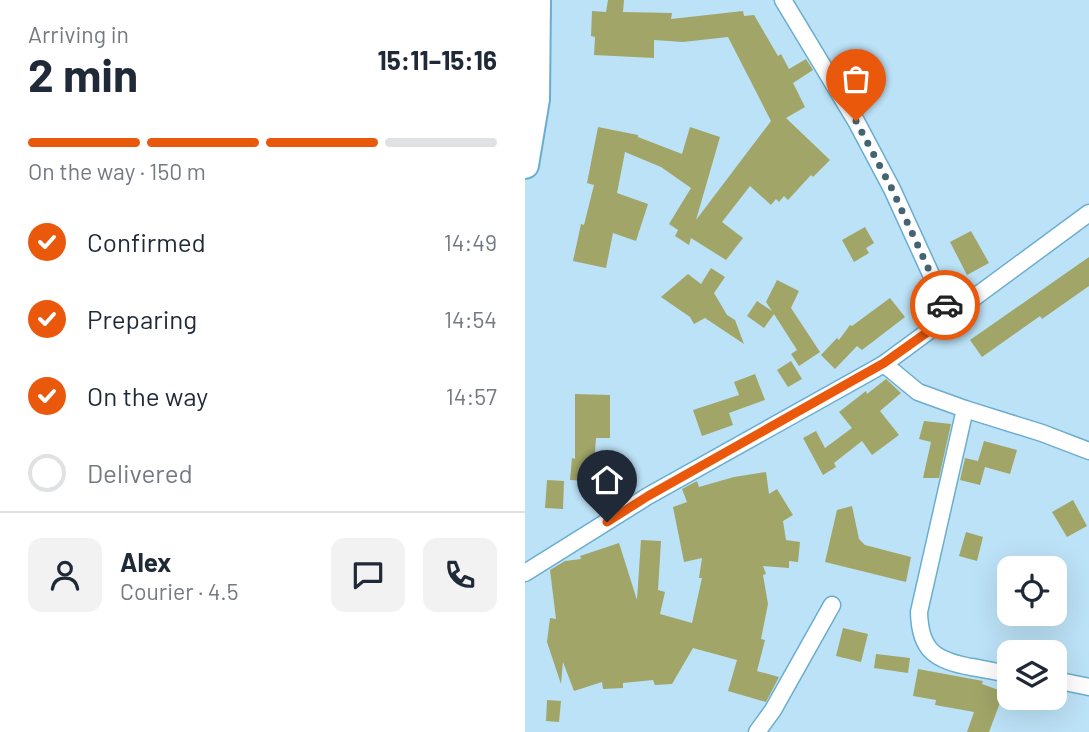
<!DOCTYPE html>
<html lang="en">
<head>
<meta charset="utf-8">
<style>
  :root { --surface:#fff; --page:#f2f2f3; --text:#1f2937; --muted:#747a83; --line:#e0e1e3; --accent:#ea580c }
  body { margin:0; font-family:Barlow,sans-serif; background:var(--page); color:var(--text); height:100vh; display:flex; flex-direction:column; font-size:26px; white-space:nowrap }
  * { box-sizing:border-box; margin:0 }
  p { font-size:23px; color:var(--muted) }
  .icon { flex:none; width:38px; height:38px; fill:none; stroke:currentColor; stroke-width:2; stroke-linecap:round; stroke-linejoin:round }
  .map { position:relative; flex:1; overflow:hidden }
  .panel { display:flex; flex-direction:column; background:var(--surface); width:525px }
  .panel>* { flex:none }
  .buttons { position:absolute; left:472px; top:556px; display:grid; gap:14px }
  .buttons a { display:grid; place-items:center; width:70px; height:70px; border-radius:14px; background:var(--surface); box-shadow:0 7px 28px #0002; font-size:35px }
  .pin { position:absolute; display:grid; place-items:center; width:60px; height:60px; color:#fff; margin:-72px -30px; border-radius:50% 50% 50% 0; rotate:-45deg; box-shadow:0 0 7px #0007 }
  .pin .icon { rotate:45deg }
  .courier { position:absolute; display:grid; place-items:center; width:70px; height:70px; margin:-35px; border:5px solid #ea580c; border-radius:50%; background:#fff; color:#222; box-shadow:0 2px 9px #0007 }
  .summary em { font-style:normal; font-weight:700 }
  .summary div { display:flex; flex-direction:column-reverse }
  .summary { display:flex; align-items:center; justify-content:space-between; height:119px; padding:0 28px }
  h1 { font-size:46px; font-weight:700; line-height:52px }
  .bar { display:grid; grid-template-columns:repeat(4,1fr); gap:10px 7px; align-content:center; height:84px; padding:0 28px }
  .bar i { height:9px; border-radius:5px; background:var(--line) }
  .bar .on { background:var(--accent) }
  .bar p { grid-column:span 4 }
  .line { display:flex; align-items:center; gap:18px; padding:0 28px; border-top:2px solid var(--line) }
  .line div { flex:1 }
  .round { display:grid; place-items:center; flex:none; width:74px; height:74px; border-radius:14px; background:var(--page) }
  ol { padding:0 28px; list-style:none }
  li { display:flex; align-items:center; gap:21px; height:77px }
  li p { margin-inline-start:auto }
  li .icon { padding:7px; border-radius:50%; background:var(--accent); color:#fff; stroke-width:4 }
  li:last-child { color:var(--muted) }
  li i { width:38px; height:38px; border:4px solid var(--line); border-radius:50% }
  main { display:flex; flex:1; min-height:0 }
  .map>svg:first-child { display:block }
  .building { fill:#a1a567 }
  .lines { fill:none; stroke-linecap:round; stroke-linejoin:round }
  .minor-casing { stroke:#6badce; stroke-width:19 }
  .primary-casing { stroke:#6badce; stroke-width:30 }
  .minor { stroke:#fff; stroke-width:16 }
  .primary { stroke:#fff; stroke-width:26 }
  .done { stroke:#446474; stroke-width:7; stroke-dasharray:0 12.6 }
  .route { stroke:#ea580c; stroke-width:9 }
</style>
</head>
<body>
<main>
<section class="panel">
<div class="summary"><div><h1>2 min</h1><p>Arriving in</p></div><em>15:11–15:16</em></div>
<div class="bar"><i class="on"></i><i class="on"></i><i class="on"></i><i></i><p>On the way · 150 m</p></div>
<ol>
<li><svg class="icon" aria-label="check" viewBox="0 0 24 24"><path d="M5 12l5 5 9-10"/></svg>Confirmed<p>14:49</p></li>
<li><svg class="icon" aria-label="check" viewBox="0 0 24 24"><path d="M5 12l5 5 9-10"/></svg>Preparing<p>14:54</p></li>
<li><svg class="icon" aria-label="check" viewBox="0 0 24 24"><path d="M5 12l5 5 9-10"/></svg>On the way<p>14:57</p></li>
<li><i></i>Delivered</li>
</ol>
<div class="line" style="height:126px"><a class="round"><svg class="icon" aria-label="person" viewBox="0 0 24 24"><circle cx="12" cy="8" r="4"/><path d="M4 21q1-7 8-7t8 7"/></svg></a><div><b>Alex</b><p>Courier · 4.5</p></div><a class="round"><svg class="icon" aria-label="chat" viewBox="0 0 24 24"><path d="M4 5h16v11H9l-5 4z"/></svg></a><a class="round"><svg class="icon" aria-label="phone" viewBox="0 0 24 24"><path d="M5 4h4l2 5-3 2q2 4 5 5l2-3 5 2v4C11 20 4 13 5 4z"/></svg></a></div>
</section>
<div class="map">
<svg width="564" height="732" viewBox="0 0 564 732">
  <rect width="100%" height="100%" fill="#bce2f7"/>
  <g class="building">
    <path d="M83,0H99L98,12L147,13L146,19L218,11L219,16L229,15L253,56L256,54L264,69L281,59L288,70L268,83L280,107L261,118L305,160L288,177L286,175L263,200L259,196L254,202L251,199L246,205L225,186L197,222L218,238L201,260L166,238L164,245L150,236L153,230L144,224L166,188L136,167L100,152L92,193L123,204L111,241L88,233L81,268L48,261L56,224L59,225L69,185L62,183L73,127L113,135V137L157,154L165,127L195,137L171,220L246,121L203,37L158,42L129,40V58L69,55L70,37L66,36L67,11L81,12Z"/>
    <path d="M340,227L349,243L341,248L344,253L329,262L317,240Z"/>
    <path d="M446,231L464,263L442,275L425,242Z"/>
    <path d="M564,257V286L517,319L515,316L457,357L445,340Z"/>
    <path d="M186,268L200,277L189,293L202,315L210,320L219,344L180,318L169,324L165,317L136,297L163,274L176,284Z"/>
    <path d="M252,280L274,291L266,308L295,352L274,366L266,354L272,350L249,314L239,328L222,316L232,301L247,311L241,302Z"/>
    <path d="M365,298L380,317L337,350L332,346L310,369L296,355L312,338L314,340L325,325L327,326Z"/>
    <path d="M266,361L277,379L263,387L252,370Z"/>
    <path d="M230,374L240,400L204,413L208,425L177,436L168,410L214,395L209,382Z"/>
    <path d="M361,379L376,393L355,411L374,435L347,455L337,441L309,463L311,467L298,475L278,438L291,431L300,448L327,428L314,412L341,391L342,394Z"/>
    <path d="M50,394L85,395V438H71L68,481L45,480L47,458L50,459Z"/>
    <path d="M399,421L426,424L414,478H398L406,442L394,439Z"/>
    <path d="M459,441L492,450L485,474L460,467L455,485L435,480L440,458L453,461Z"/>
    <path d="M241,472L244,494L252,489L268,515L258,521L261,540L275,542L273,562L264,561V568L238,566L241,574L238,575L243,604L236,639L240,640L232,671L254,677L241,702L203,691L212,660L168,648L147,684L130,685L128,680L98,683V688L78,689L77,682L49,691L38,662L36,684L22,642L25,618L31,619L25,570L40,561L56,559L55,556L94,543L112,600L116,540L136,541L133,590L140,592L135,614L167,623L177,578H174L177,558L159,562L148,507L162,502L157,489L172,481L174,487L209,477Z"/>
    <path d="M22,480L39,481L38,509L20,508Z"/>
    <path d="M548,500L562,526L542,537L527,512Z"/>
    <path d="M327,506L334,539L340,545L386,557L381,582L300,562L312,510Z"/>
    <path d="M441,532L458,537L452,561L434,556Z"/>
    <path d="M318,628L343,634L336,662L311,656Z"/>
    <path d="M351,654L385,658L383,673L349,668Z"/>
    <path d="M393,669L458,681L457,684L479,692L464,732H442L449,712L410,705L411,700L388,696Z"/>
    <path d="M22,700L36,701L34,722L21,721Z"/>
  </g>
  <g class="lines">
    <defs>
      <g id="minor">
        <path d="M258,0L331,121L367,189L425,316"/>
        <path d="M359,364L393,392L440,409L517,433L564,451"/>
        <path d="M440,409L394,612C395,651 410,660 446,667C459,669 472,672 485,674"/>
        <path d="M0,573L123,496L359,364L564,213"/>
        <path d="M530,680L564,687"/>
        <path d="M232,732L248,710L307,605"/>
      </g>
      <path id="primary" d="M0,165L11,99L12,0"/>
    </defs>
    <use href="#minor" class="minor-casing"/>
    <use href="#primary" class="primary-casing"/>
    <use href="#minor" class="minor"/>
    <use href="#primary" class="primary"/>
  </g>
  <g class="lines">
    <path class="done" d="M331,121L367,189L420,305"/>
    <path class="route" d="M82,522L123,496L359,363L425,316L420,305"/>
  </g>
</svg>
<div class="buttons">
<a><svg class="icon" aria-label="locate" viewBox="0 0 24 24"><circle cx="12" cy="12" r="6"/><path d="M12 2v4M12 18v4M2 12h4M18 12h4"/></svg></a>
<a><svg class="icon" aria-label="layers" viewBox="0 0 24 24"><path d="M12 4l9 5-9 5-9-5zM3 14l9 5 9-5"/></svg></a>
</div>
<div class="pin" style="left:331px;top:121px;background:#ea580c"><svg class="icon" aria-label="bag" viewBox="0 0 24 24"><path d="M5 8h14l-1 12H6zM9 8a3 3 0 0 1 6 0"/></svg></div>
<div class="pin" style="left:82px;top:522px;background:#1f2937"><svg class="icon" aria-label="home" viewBox="0 0 24 24"><path d="M3 11l9-7 9 7M6 9v11h12V9"/></svg></div>
<div class="courier" style="left:420px;top:305px"><svg class="icon" aria-label="car" viewBox="0 0 24 24"><path d="M5 17H2v-5l4-1 3-4h7l3 4 3 1v5h-3M9 17h6M6 11h13"/><circle cx="7" cy="17" r="2"/><circle cx="17" cy="17" r="2"/></svg></div>
</div>
</main>
</body>
</html>
